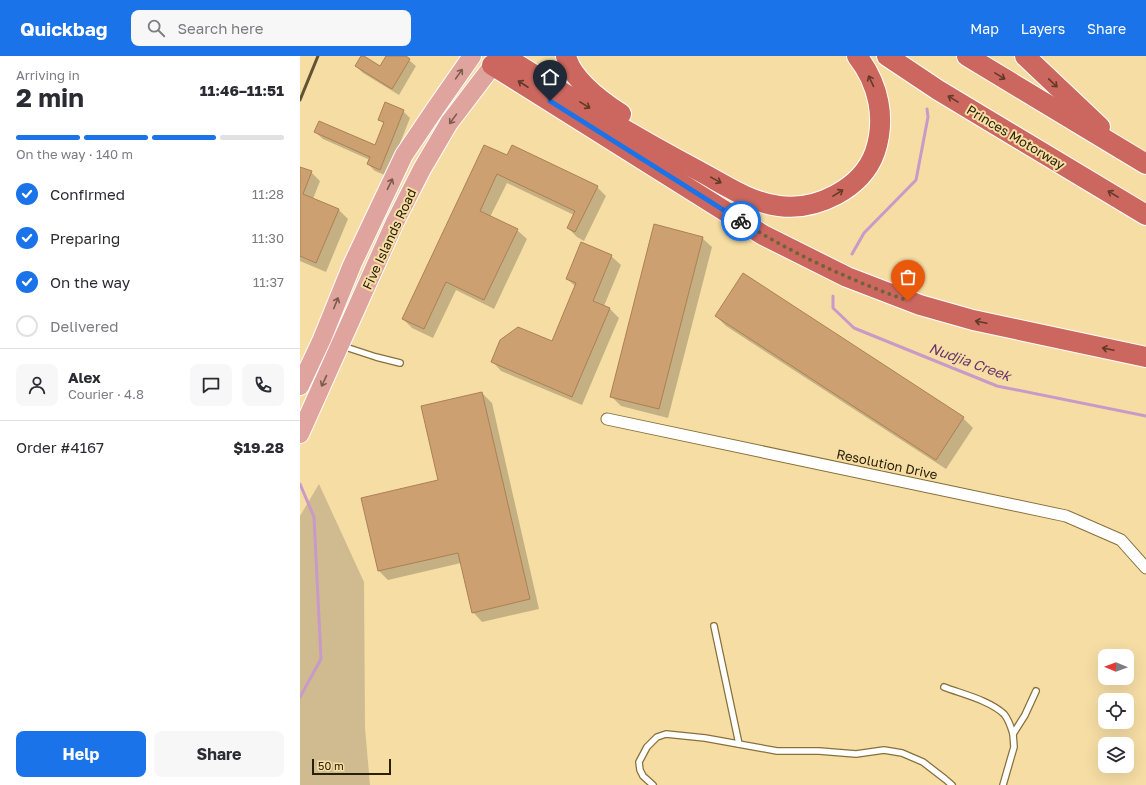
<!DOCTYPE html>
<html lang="en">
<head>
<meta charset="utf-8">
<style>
  :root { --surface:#fff; --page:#f7f7f7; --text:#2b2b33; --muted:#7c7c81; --line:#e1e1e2; --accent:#1a73e8 }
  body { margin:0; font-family:"Golos Text",sans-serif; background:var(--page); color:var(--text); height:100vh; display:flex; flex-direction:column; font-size:15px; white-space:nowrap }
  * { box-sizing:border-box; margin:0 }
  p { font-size:13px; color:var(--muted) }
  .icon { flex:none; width:22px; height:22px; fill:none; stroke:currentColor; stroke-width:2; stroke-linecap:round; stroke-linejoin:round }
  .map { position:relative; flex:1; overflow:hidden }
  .sheet { display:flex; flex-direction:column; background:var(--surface); width:300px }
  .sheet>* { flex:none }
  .needle { width:26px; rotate:271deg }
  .tools { position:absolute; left:798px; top:593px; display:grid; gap:8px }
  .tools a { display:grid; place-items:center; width:36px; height:36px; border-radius:8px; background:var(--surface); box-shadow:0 4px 16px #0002; font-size:20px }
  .scale { position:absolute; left:12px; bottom:10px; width:79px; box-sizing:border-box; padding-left:4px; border:2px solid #292009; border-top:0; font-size:11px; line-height:14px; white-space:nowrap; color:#292009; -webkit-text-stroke:3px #f6dda4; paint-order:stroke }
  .pin { position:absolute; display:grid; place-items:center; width:34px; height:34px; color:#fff; margin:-41px -17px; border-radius:50% 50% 50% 0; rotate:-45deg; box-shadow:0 0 4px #0007 }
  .pin .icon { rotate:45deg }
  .courier { position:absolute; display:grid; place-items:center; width:40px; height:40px; margin:-20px; border:3px solid #1a73e8; border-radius:50%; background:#fff; color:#222; box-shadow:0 1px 5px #0007 }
  .summary em { font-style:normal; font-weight:700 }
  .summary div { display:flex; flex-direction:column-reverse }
  .summary { display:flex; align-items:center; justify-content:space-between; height:68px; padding:0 16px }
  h1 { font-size:26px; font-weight:700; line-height:30px }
  .bar { display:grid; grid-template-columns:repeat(4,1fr); gap:6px 4px; align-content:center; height:48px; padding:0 16px }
  .bar i { height:5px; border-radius:3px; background:var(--line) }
  .bar .on { background:var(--accent) }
  .bar p { grid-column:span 4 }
  .line { display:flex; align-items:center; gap:10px; padding:0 16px; border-top:1px solid var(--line) }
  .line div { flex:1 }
  .round { display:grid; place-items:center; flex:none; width:42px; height:42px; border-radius:8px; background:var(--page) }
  ol { padding:0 16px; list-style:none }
  li { display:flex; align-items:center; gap:12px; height:44px }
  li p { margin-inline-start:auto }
  li .icon { padding:4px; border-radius:50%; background:var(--accent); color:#fff; stroke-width:4 }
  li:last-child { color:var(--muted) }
  li i { width:22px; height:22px; border:2px solid var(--line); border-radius:50% }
  .action { display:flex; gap:8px; margin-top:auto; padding:8px 16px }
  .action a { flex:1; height:46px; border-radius:8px; background:var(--accent); color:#fff; font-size:16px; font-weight:700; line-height:46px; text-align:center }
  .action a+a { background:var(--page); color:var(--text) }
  header { display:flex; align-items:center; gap:24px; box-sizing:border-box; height:56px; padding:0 20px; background:var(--accent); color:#fff }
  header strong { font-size:19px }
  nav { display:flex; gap:22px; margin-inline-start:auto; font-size:14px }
  .search { width:280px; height:36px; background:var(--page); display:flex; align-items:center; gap:10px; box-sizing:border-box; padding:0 14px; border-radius:8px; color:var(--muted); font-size:15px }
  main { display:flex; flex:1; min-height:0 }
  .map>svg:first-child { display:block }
  .green { fill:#cfbb8f }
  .shadow { fill:#0003 }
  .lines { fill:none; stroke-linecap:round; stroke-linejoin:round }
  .stream { stroke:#c89ac7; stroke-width:3 }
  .building { fill:#cda072; stroke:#aa8055 }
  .lane-casing { stroke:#87703a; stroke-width:8 }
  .street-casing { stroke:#87703a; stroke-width:13 }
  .primary-casing { stroke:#fff; stroke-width:20 }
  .highway-casing { stroke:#fff; stroke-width:22 }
  .lane { stroke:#fff; stroke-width:5.5 }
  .street { stroke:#fff; stroke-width:11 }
  .primary { stroke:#e0a49e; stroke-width:18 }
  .highway { stroke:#cb675e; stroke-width:20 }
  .rail { stroke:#605232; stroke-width:3 }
  .oneway { stroke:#7b5b4c }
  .oneway2 { stroke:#623927 }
  .done { stroke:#71623f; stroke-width:4; stroke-dasharray:0 7.2 }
  .route { stroke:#1a73e8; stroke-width:5 }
  .labels { text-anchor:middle; stroke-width:4; stroke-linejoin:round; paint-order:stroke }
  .street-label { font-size:13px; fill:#292009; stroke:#f6dda4 }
  .water-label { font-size:14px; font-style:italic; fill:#6b346c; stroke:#f6dda4 }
</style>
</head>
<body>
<header>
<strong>Quickbag</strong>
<div class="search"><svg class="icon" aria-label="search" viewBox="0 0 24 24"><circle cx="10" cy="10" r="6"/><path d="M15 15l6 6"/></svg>Search here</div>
<nav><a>Map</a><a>Layers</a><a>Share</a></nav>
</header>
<main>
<section class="sheet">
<div class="summary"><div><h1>2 min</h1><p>Arriving in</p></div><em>11:46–11:51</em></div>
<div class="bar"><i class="on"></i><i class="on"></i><i class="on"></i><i></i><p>On the way · 140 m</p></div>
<ol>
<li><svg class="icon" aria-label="check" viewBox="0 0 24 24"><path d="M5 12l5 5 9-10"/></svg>Confirmed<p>11:28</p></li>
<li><svg class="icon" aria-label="check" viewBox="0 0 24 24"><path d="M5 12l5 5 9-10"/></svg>Preparing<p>11:30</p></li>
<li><svg class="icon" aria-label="check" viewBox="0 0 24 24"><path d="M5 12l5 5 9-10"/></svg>On the way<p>11:37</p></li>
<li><i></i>Delivered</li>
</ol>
<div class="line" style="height:72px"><a class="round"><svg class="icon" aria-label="person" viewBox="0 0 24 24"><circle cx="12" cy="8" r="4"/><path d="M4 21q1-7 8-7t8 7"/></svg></a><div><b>Alex</b><p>Courier · 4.8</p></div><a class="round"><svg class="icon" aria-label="chat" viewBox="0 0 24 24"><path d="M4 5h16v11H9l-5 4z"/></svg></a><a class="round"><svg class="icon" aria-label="phone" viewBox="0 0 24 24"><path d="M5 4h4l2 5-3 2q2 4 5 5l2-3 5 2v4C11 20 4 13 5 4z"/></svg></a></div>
<div class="line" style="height:52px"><div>Order #4167</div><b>$19.28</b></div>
<div class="action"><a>Help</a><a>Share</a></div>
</section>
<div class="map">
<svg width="846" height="729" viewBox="0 0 846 729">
  <rect width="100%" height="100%" fill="#f6dda4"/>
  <path class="green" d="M19,428L64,526L65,672L70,729H0V460Z"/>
  <g class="shadow">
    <path d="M62,0L80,11L87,0H104L116,10L99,39L63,17L56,10Z"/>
    <path d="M103,55L110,62L87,120L75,115L68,108L70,104L23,83L15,76L75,91L84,68L80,64Z"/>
    <path d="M207,101L297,131L306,140L284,185L277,181L268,172L274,159L207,127L190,161L217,174L227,183L194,253L156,234L133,282L112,272L103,263Z"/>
    <path d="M0,112L11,116L20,125L13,143L39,154L48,163L26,216L0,205Z"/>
    <path d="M402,182L412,191L368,362L321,350L311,340Z"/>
    <path d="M311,200L321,209L304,250L310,253L319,262L282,349L201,315L192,305L252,287L276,231L267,223Z"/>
    <path d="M416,260L663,362L673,372L646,413L426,270Z"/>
    <path d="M182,337L192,347L239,553L182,566L173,556L161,507L88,524L79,515L139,425Z"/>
  </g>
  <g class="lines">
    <g class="stream">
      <path d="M552,198L564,177L616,124L628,61L627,53"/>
      <path d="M533,240V252L554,272L697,330L846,360"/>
      <path d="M0,428L14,461L21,603L0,641"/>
    </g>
  </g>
  <g class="building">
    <path d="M61,0H64L80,10L86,0H106L110,3L92,33L55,10Z"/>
    <path d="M85,46L104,54L80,114L67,108L70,101L14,76L19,65L75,89L84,66L78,64Z"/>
    <path d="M184,89L207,99L212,89L298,130L275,176L267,172L275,155L197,118L180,155L218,173L184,244L146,226L124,273L102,263Z"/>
    <path d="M0,111L12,115L3,138L39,153L16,207L0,200Z"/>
    <path d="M354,168L403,181L359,353L310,341Z"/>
    <path d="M281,186L312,199L293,245L310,252L272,341L191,306L200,284L218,271L252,285L276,227L266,223Z"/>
    <path d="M443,217L664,361L636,404L415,260Z"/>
    <path d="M182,336L230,543L172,557L158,497L78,515L61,442L138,424L121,350Z"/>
  </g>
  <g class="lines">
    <defs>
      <g id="lane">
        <path d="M24,284L76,301L100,307"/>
        <path d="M414,570L439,688"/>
        <path d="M644,631C662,638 689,644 704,658C709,664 711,671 713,678"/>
        <path d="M353,729L343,720L340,714L339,706L347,691L357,681L366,678L405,682L477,695H519L556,698L584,694L602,697L623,706L645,723L652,729"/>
        <path d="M703,729L714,691L713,678L725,659L736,635"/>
      </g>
      <path id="street" d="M307,363L766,460L821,484L846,512"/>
      <g id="primary">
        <path d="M0,330L22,283L52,209L104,99L135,53L172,0"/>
        <path d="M0,378L95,166L122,113L149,67L200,0"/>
      </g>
      <g id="highway">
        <path d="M204,0C268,40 332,80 399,115C425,129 449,146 479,150C516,155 562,133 575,96C586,63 579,28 557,0"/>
        <path d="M266,0C272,24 301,45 321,58"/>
        <path d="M587,0L638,34L846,159"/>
        <path d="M667,0L846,108"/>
        <path d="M725,0L800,71"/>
        <path d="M192,9L463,179L547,221L620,249L673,264L846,301"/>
      </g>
    </defs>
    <use href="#lane" class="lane-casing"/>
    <use href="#street" class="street-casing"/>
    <use href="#primary" class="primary-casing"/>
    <use href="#highway" class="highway-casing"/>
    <use href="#lane" class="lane"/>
    <use href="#street" class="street"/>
    <use href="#primary" class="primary"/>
    <use href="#highway" class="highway"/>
    <path class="rail" d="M0,44L18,0"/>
  </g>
  <defs><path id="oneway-shaft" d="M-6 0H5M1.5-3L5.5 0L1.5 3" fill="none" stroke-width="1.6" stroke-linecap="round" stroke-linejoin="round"/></defs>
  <g class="oneway">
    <use href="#oneway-shaft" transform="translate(159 18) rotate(-55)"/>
    <use href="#oneway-shaft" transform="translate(153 63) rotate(126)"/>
    <use href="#oneway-shaft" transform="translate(90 128) rotate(-64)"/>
    <use href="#oneway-shaft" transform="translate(36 247) rotate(-68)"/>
    <use href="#oneway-shaft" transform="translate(24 325) rotate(115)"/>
  </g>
  <g class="oneway2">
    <use href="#oneway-shaft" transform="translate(700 20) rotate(31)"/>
    <use href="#oneway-shaft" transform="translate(571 25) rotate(-115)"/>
    <use href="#oneway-shaft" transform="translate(753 27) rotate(44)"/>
    <use href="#oneway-shaft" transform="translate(223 28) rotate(-147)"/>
    <use href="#oneway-shaft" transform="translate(653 43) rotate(-149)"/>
    <use href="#oneway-shaft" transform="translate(285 49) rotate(31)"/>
    <use href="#oneway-shaft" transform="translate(416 124) rotate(29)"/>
    <use href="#oneway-shaft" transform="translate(538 137) rotate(-32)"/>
    <use href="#oneway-shaft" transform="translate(813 138) rotate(-149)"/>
    <use href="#oneway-shaft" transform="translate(681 266) rotate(-168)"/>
    <use href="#oneway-shaft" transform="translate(808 293) rotate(-168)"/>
  </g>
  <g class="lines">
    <path class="done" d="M441,165C493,198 550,224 608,245"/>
    <path class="route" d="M250,45L441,165"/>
  </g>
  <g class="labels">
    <g class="street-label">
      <text transform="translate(716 81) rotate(31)" y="5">Princes Motorway</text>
      <text transform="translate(89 183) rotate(-65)" y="5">Five Islands Road</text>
      <text transform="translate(587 408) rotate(12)" y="5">Resolution Drive</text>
    </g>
    <g class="water-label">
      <text transform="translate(670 306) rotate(20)" y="5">Nudjia Creek</text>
    </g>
  </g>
</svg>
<div class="tools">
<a><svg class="needle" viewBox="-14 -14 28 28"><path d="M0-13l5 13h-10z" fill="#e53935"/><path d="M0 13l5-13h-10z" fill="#7c7c81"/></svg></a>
<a><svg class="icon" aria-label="locate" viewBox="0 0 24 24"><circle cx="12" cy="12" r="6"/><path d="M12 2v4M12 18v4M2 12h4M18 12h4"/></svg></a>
<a><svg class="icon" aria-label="layers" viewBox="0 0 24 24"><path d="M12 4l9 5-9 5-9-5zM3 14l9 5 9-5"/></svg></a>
</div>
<div class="scale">50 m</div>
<div class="pin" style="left:608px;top:245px;background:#ea580c"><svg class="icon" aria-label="bag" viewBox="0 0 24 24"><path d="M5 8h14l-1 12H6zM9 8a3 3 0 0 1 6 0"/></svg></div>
<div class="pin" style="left:250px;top:45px;background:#1f2937"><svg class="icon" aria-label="home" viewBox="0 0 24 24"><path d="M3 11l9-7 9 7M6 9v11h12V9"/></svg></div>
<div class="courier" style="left:441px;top:165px"><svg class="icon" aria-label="bike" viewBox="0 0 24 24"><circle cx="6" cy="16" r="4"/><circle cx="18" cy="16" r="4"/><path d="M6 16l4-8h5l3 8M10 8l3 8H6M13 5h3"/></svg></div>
</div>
</main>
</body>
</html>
